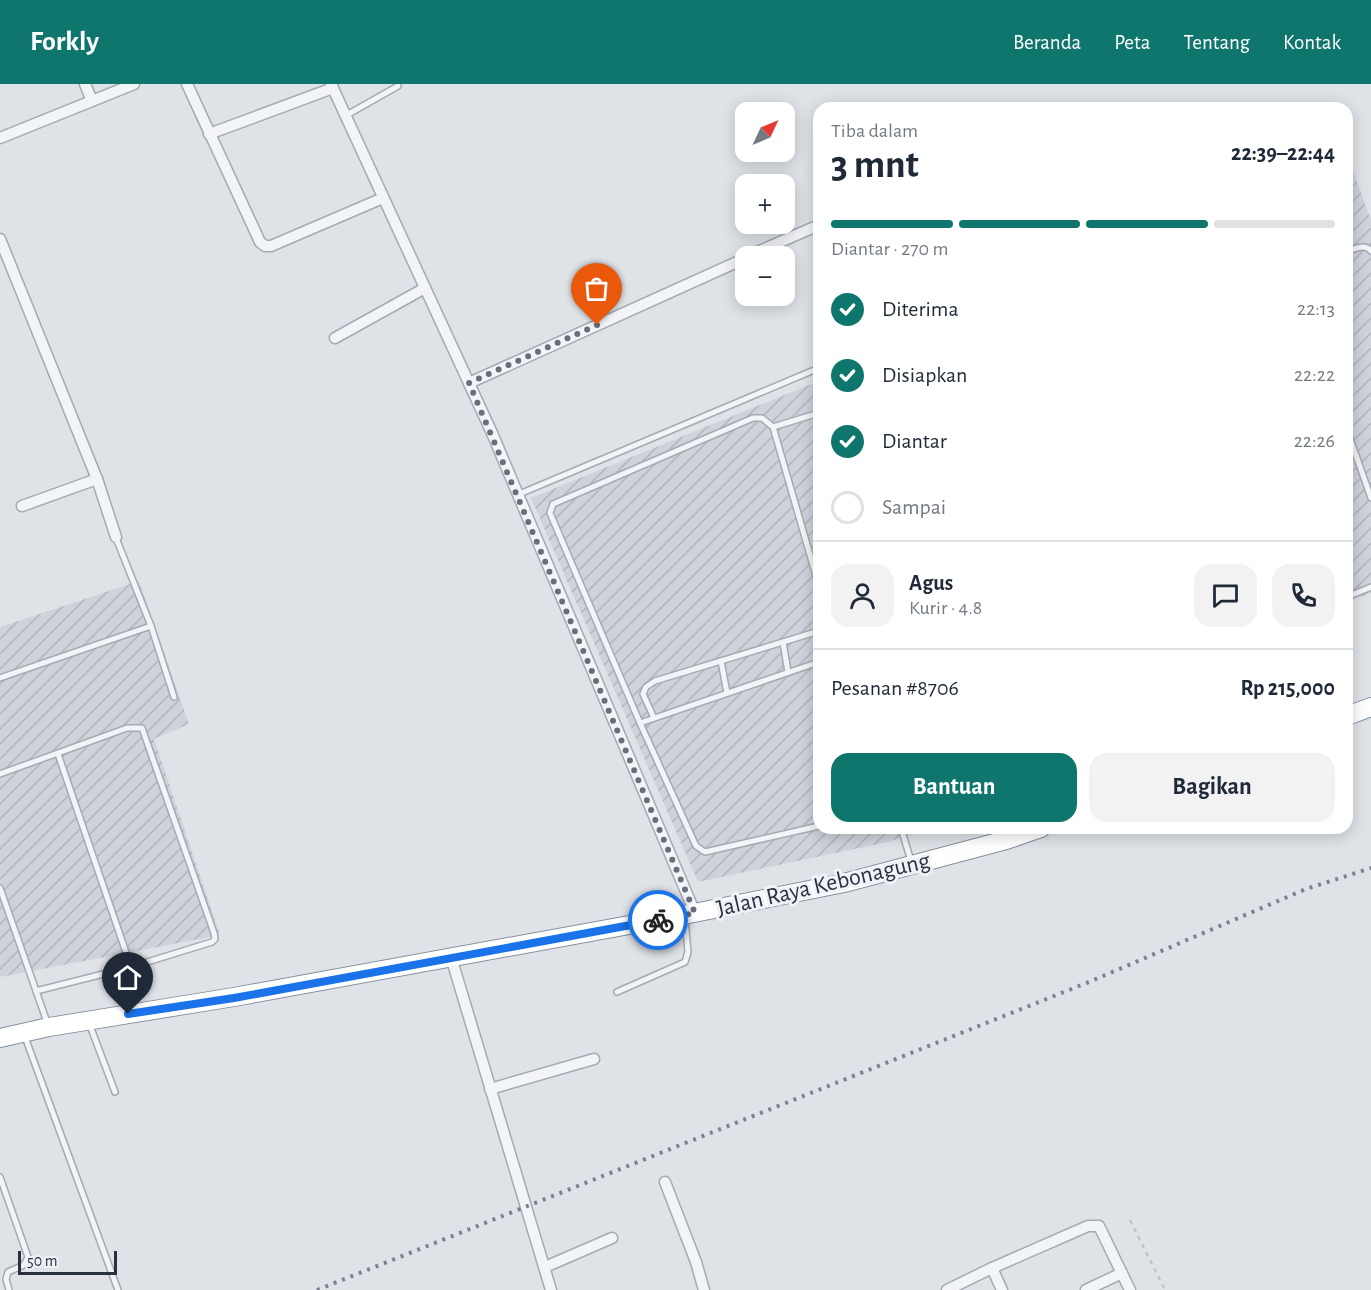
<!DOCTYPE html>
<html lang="id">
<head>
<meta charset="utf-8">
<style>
  :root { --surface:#fff; --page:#f2f2f3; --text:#1f2937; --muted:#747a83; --line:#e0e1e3; --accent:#0f766e }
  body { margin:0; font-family:"Alegreya Sans",sans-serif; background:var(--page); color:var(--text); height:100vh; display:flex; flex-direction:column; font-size:22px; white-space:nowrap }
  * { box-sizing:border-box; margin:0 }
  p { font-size:20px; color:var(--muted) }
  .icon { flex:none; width:33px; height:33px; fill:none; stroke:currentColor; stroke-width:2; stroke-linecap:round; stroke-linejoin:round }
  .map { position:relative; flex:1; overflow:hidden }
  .details { position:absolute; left:813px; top:18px; width:540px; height:732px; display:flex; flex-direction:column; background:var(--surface); border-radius:18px; box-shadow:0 3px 15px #0003 }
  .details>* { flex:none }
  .needle { width:39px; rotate:46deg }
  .tools { position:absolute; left:735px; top:18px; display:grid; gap:12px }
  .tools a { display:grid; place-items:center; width:60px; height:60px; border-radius:12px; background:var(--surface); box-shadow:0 3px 15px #0003; font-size:30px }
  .scale { position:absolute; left:18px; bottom:15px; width:99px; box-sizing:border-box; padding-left:6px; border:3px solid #29303f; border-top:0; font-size:16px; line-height:21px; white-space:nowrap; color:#29303f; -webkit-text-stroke:4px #eff2f6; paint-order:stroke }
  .pin { position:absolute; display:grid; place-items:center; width:51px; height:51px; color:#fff; margin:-62px -26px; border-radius:50% 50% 50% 0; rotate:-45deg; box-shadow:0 0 6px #0007 }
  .pin .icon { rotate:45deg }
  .courier { position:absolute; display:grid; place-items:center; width:60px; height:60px; margin:-30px; border:4px solid #1a73e8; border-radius:50%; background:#fff; color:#222; box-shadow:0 2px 8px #0007 }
  .summary em { font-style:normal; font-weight:700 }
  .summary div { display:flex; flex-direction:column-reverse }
  .summary { display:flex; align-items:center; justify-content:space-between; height:102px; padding:0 18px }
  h1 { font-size:39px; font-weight:700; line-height:45px }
  .bar { display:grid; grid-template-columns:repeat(4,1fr); gap:9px 6px; align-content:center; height:72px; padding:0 18px }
  .bar i { height:8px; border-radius:4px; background:var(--line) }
  .bar .selected { background:var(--accent) }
  .bar p { grid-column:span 4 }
  .line { display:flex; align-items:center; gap:15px; padding:0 18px; border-top:2px solid var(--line) }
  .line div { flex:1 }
  .round { display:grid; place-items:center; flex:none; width:63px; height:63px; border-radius:18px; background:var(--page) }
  ol { padding:0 18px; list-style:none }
  li { display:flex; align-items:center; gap:18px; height:66px }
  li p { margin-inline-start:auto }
  li .icon { padding:6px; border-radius:50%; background:var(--accent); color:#fff; stroke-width:4 }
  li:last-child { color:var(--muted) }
  li i { width:33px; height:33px; border:3px solid var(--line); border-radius:50% }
  .button { display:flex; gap:12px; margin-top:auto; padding:12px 18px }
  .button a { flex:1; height:69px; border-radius:18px; background:var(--accent); color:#fff; font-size:24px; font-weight:700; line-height:69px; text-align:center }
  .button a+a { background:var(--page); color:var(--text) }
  header { display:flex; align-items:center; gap:36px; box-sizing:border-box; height:84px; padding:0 30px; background:var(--accent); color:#fff }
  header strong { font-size:28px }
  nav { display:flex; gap:33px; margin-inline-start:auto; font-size:21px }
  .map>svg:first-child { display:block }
  .industrial { fill:url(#industrial-furrows) }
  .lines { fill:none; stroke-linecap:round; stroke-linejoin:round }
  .service-casing { stroke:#a5aab2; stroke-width:8 }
  .minor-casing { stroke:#a5aab2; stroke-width:13 }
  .trunk-casing { stroke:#87909f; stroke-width:20 }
  .path { stroke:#bec1c7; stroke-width:2; stroke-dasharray:4.5 4.5; stroke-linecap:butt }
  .service { stroke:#f2f4f7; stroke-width:5 }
  .minor { stroke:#f2f4f7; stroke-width:10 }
  .trunk { stroke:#fff; stroke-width:18 }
  .rail { stroke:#798292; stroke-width:4; stroke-dasharray:3 6; stroke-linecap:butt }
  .done { stroke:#696f7a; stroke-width:6; stroke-dasharray:0 10.8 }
  .route { stroke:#1a73e8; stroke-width:8 }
  .labels { text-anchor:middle; stroke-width:6; stroke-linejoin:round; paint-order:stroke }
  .street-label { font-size:24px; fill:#29303f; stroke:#eff2f6 }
</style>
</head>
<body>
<header>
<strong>Forkly</strong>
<nav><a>Beranda</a><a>Peta</a><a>Tentang</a><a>Kontak</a></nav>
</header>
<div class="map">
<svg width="1371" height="1206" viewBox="0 0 1371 1206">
  <defs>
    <pattern id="industrial-furrows" width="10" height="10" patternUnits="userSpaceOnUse" patternTransform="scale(1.5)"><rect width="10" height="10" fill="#ced2da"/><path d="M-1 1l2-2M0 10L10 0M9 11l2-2" fill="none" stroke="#b1b5bc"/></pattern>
  </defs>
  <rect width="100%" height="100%" fill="#dfe3e8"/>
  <g class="industrial">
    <path d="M1347,71L1371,136V509L1347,518Z"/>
    <path d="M819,297V744H929L888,758L698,798L531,414Z"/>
    <path d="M139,497L189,640L154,655L220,851L0,893V543Z"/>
  </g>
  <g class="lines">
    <defs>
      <g id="service">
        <path d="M345,32L398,2"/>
        <path d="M1347,167C1356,165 1365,159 1371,167"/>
        <path d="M773,343L819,329"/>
        <path d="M1347,346L1371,414"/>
        <path d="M517,411L819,284"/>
        <path d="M116,454L151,542L174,613"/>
        <path d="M819,502L773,343L762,334H753L553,420L550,429L640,639L696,762L705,768L819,742"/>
        <path d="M1347,513L1371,503"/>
        <path d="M783,558L788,588"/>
        <path d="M721,577L727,609"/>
        <path d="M0,594L151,542"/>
        <path d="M654,634L643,610L646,603L655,597L819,547"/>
        <path d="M640,639L819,578"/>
        <path d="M58,670L131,883"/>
        <path d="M0,690L127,644H142L214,849L215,855L212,858L131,883L36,907"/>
        <path d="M901,744L911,777"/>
        <path d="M0,804L48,941"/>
        <path d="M617,908L685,878L688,868L685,836"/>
        <path d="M89,939L115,1008"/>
        <path d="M25,953L118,1206"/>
        <path d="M0,1093L28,1173L24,1181L8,1188L6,1195L9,1206"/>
      </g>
      <g id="minor">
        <path d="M85,0L92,17"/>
        <path d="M187,0L260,158L265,162H271L383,114"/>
        <path d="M331,0L492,349L695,829"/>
        <path d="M209,50L333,4"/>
        <path d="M0,54L134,0"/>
        <path d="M0,155L97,395L116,453"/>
        <path d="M748,172L819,141"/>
        <path d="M335,254L425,204"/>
        <path d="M469,299L746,174"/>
        <path d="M22,422L97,395"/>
        <path d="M451,873L551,1206"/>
        <path d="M490,1005L594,975"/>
        <path d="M665,1098L696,1178L704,1206"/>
        <path d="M545,1183L612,1154"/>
        <path d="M992,1184L1002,1206"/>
        <path d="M947,1206L992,1184L1088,1142H1099L1130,1206"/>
        <path d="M1086,1206L1122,1189"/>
      </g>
      <g id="trunk">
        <path d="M1347,632L1371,623"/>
        <path d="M0,954L49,943L234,913L684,831L844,799L1006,756L1041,744"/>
      </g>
    </defs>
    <use href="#service" class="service-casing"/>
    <use href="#minor" class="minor-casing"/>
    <use href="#trunk" class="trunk-casing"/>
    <path class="path" d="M1130,1136L1165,1206"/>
    <use href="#service" class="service"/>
    <use href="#minor" class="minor"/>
    <use href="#trunk" class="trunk"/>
    <path class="rail" d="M317,1206L1089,898L1306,805L1371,784"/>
  </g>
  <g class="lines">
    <path class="done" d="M597,241L469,299L695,829L658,836"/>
    <path class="route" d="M128,930L234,914L658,836"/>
  </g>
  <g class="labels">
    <g class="street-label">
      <text transform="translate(823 800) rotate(-13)" y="8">Jalan Raya Kebonagung</text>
    </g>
  </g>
</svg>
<div class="tools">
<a><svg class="needle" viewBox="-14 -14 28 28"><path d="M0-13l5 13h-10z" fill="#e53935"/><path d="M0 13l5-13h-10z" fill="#747a83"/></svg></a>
<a>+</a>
<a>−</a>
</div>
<div class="scale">50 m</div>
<div class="pin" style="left:597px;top:241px;background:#ea580c"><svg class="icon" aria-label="bag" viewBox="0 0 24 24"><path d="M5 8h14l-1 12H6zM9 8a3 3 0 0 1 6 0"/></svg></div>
<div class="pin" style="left:128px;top:930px;background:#1f2937"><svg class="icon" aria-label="home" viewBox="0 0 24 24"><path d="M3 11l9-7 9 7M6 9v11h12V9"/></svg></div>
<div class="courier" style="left:658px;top:836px"><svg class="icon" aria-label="bike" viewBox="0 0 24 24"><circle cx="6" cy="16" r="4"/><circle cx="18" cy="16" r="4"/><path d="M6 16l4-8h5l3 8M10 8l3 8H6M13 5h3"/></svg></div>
<section class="details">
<div class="summary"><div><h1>3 mnt</h1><p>Tiba dalam</p></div><em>22:39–22:44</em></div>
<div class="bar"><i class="selected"></i><i class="selected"></i><i class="selected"></i><i></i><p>Diantar · 270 m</p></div>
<ol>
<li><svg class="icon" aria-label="check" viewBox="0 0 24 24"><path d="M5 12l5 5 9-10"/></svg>Diterima<p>22:13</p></li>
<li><svg class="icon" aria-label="check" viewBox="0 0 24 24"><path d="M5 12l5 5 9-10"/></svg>Disiapkan<p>22:22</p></li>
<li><svg class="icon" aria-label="check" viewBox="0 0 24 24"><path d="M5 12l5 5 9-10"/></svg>Diantar<p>22:26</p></li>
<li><i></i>Sampai</li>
</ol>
<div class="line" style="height:108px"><a class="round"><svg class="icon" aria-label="person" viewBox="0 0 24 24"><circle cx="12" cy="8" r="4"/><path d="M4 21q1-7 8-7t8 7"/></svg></a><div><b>Agus</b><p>Kurir · 4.8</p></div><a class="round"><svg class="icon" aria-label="chat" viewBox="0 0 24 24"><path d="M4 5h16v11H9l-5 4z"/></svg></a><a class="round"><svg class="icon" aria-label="phone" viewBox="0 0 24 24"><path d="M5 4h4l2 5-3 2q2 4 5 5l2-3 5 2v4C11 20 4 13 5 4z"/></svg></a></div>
<div class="line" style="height:78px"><div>Pesanan #8706</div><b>Rp 215,000</b></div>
<div class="button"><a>Bantuan</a><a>Bagikan</a></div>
</section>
</div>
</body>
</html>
